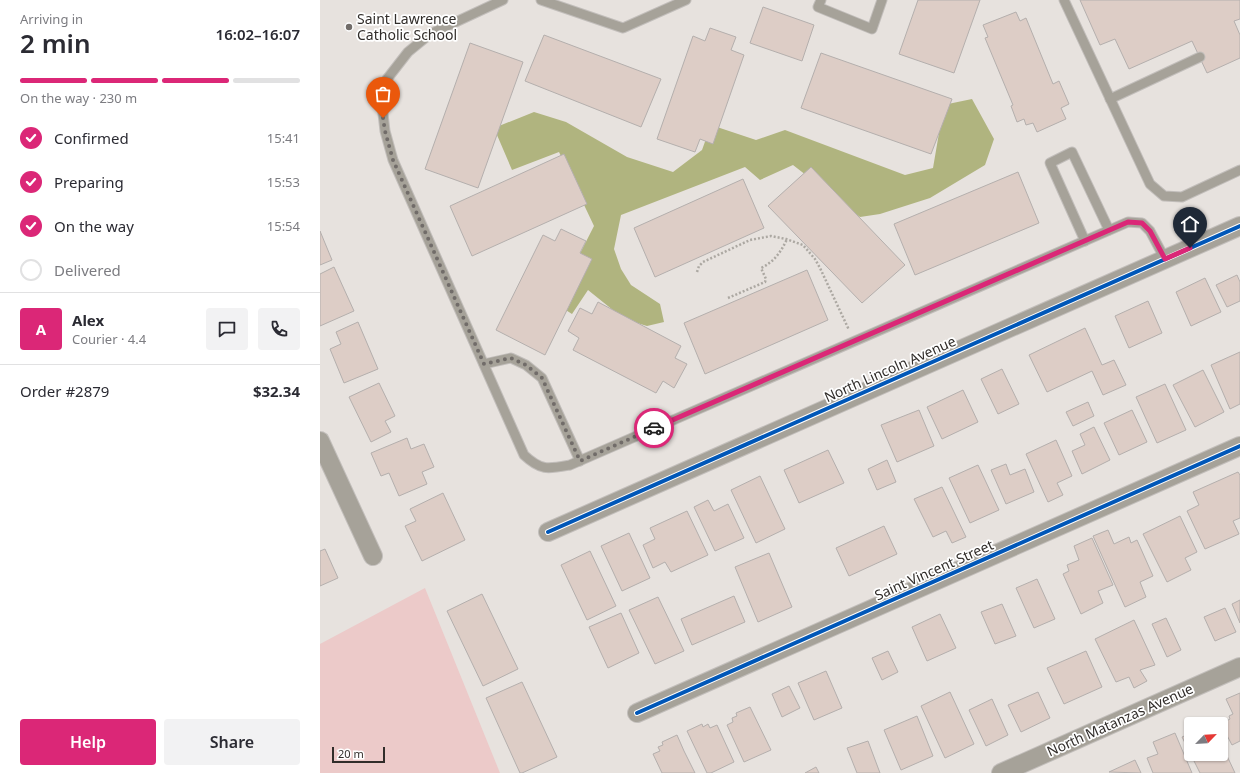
<!DOCTYPE html>
<html lang="en">
<head>
<meta charset="utf-8">
<style>
  :root { --surface:#fff; --page:#f2f2f3; --text:#2b2b33; --muted:#7c7c81; --line:#e1e1e2; --accent:#db2777 }
  body { margin:0; font-family:"Noto Sans",sans-serif; background:var(--page); color:var(--text); height:100vh; display:flex; flex-direction:column; font-size:15px; white-space:nowrap }
  * { box-sizing:border-box; margin:0 }
  p { font-size:13px; color:var(--muted) }
  .icon { flex:none; width:22px; height:22px; fill:none; stroke:currentColor; stroke-width:2; stroke-linecap:round; stroke-linejoin:round }
  .map { position:relative; flex:1; overflow:hidden }
  .details { display:flex; flex-direction:column; background:var(--surface); width:320px }
  .details>* { flex:none }
  .needle { width:26px; rotate:65deg }
  .buttons { position:absolute; left:864px; top:717px; display:grid; gap:8px }
  .buttons a { display:grid; place-items:center; width:44px; height:44px; border-radius:4px; background:var(--surface); box-shadow:0 1px 3px #0004; font-size:20px }
  .scale { position:absolute; left:12px; bottom:10px; width:53px; box-sizing:border-box; padding-left:4px; border:2px solid #312d2a; border-top:0; font-size:11px; line-height:14px; white-space:nowrap; color:#312d2a; -webkit-text-stroke:3px #fff; paint-order:stroke }
  .pin { position:absolute; display:grid; place-items:center; width:34px; height:34px; color:#fff; margin:-41px -17px; border-radius:50% 50% 50% 0; rotate:-45deg; box-shadow:0 0 4px #0007 }
  .pin .icon { rotate:45deg }
  .courier { position:absolute; display:grid; place-items:center; width:40px; height:40px; margin:-20px; border:3px solid #db2777; border-radius:50%; background:#fff; color:#222; box-shadow:0 1px 5px #0007 }
  .headline em { font-style:normal; font-weight:600 }
  .headline div { display:flex; flex-direction:column-reverse }
  .headline { display:flex; align-items:center; justify-content:space-between; height:68px; padding:0 20px }
  h1 { font-size:26px; font-weight:600; line-height:30px }
  .bar { display:grid; grid-template-columns:repeat(4,1fr); gap:6px 4px; align-content:center; height:48px; padding:0 20px }
  .bar i { height:5px; border-radius:3px; background:var(--line) }
  .bar .active { background:var(--accent) }
  .bar p { grid-column:span 4 }
  .line { display:flex; align-items:center; gap:10px; padding:0 20px; border-top:1px solid var(--line) }
  .line div { flex:1 }
  .round { display:grid; place-items:center; flex:none; width:42px; height:42px; border-radius:4px; background:var(--page) }
  ol { padding:0 20px; list-style:none }
  li { display:flex; align-items:center; gap:12px; height:44px }
  li p { margin-inline-start:auto }
  li .icon { padding:4px; border-radius:50%; background:var(--accent); color:#fff; stroke-width:4 }
  li:last-child { color:var(--muted) }
  li i { width:22px; height:22px; border:2px solid var(--line); border-radius:50% }
  .button { display:flex; gap:8px; margin-top:auto; padding:8px 20px }
  .button a { flex:1; height:46px; border-radius:4px; background:var(--accent); color:#fff; font-size:16px; font-weight:600; line-height:46px; text-align:center }
  .button a+a { background:var(--page); color:var(--text) }
  main { display:flex; flex:1; min-height:0 }
  .map>svg:first-child { display:block }
  .green { fill:#eccac9 }
  .water { fill:#b0b47f }
  .building { fill:#ddcdc6; stroke:#b4afad }
  .lines { fill:none; stroke-linecap:round; stroke-linejoin:round }
  .service-casing { stroke:#c2bebb; stroke-width:11 }
  .minor-casing { stroke:#c2bebb; stroke-width:20 }
  .path { stroke:#aca8a2; stroke-width:2.5; stroke-dasharray:2 2; stroke-linecap:butt }
  .service { stroke:#a6a299; stroke-width:9 }
  .minor { stroke:#a6a299; stroke-width:18 }
  .cycleway-casing { stroke:#fff; stroke-width:6 }
  .cycleway { stroke:#0057b8; stroke-width:4 }
  .done { stroke:#716c69; stroke-width:4; stroke-dasharray:0 7.2 }
  .route { stroke:#db2777; stroke-width:5 }
  .poi-dot { fill:#716c69; stroke:#fff; stroke-width:1.5 }
  .labels { text-anchor:middle; stroke-width:3.5; stroke-linejoin:round; paint-order:stroke }
  .poi-label { font-size:14px; fill:#312d2a; stroke:#fff; text-anchor:start }
  .street-label { font-size:14px; fill:#312d2a; stroke:#fff }
</style>
</head>
<body>
<main>
<section class="details">
<div class="headline"><div><h1>2 min</h1><p>Arriving in</p></div><em>16:02–16:07</em></div>
<div class="bar"><i class="active"></i><i class="active"></i><i class="active"></i><i></i><p>On the way · 230 m</p></div>
<ol>
<li><svg class="icon" aria-label="check" viewBox="0 0 24 24"><path d="M5 12l5 5 9-10"/></svg>Confirmed<p>15:41</p></li>
<li><svg class="icon" aria-label="check" viewBox="0 0 24 24"><path d="M5 12l5 5 9-10"/></svg>Preparing<p>15:53</p></li>
<li><svg class="icon" aria-label="check" viewBox="0 0 24 24"><path d="M5 12l5 5 9-10"/></svg>On the way<p>15:54</p></li>
<li><i></i>Delivered</li>
</ol>
<div class="line" style="height:72px"><b class="round" style="background:var(--accent);color:#fff">A</b><div><b>Alex</b><p>Courier · 4.4</p></div><a class="round"><svg class="icon" aria-label="chat" viewBox="0 0 24 24"><path d="M4 5h16v11H9l-5 4z"/></svg></a><a class="round"><svg class="icon" aria-label="phone" viewBox="0 0 24 24"><path d="M5 4h4l2 5-3 2q2 4 5 5l2-3 5 2v4C11 20 4 13 5 4z"/></svg></a></div>
<div class="line" style="height:52px"><div>Order #2879</div><b>$32.34</b></div>
<div class="button"><a>Help</a><a>Share</a></div>
</section>
<div class="map">
<svg width="920" height="773" viewBox="0 0 920 773">
  <rect width="100%" height="100%" fill="#e7e2de"/>
  <path class="green" d="M105,588L180,773H0V644Z"/>
  <path class="water" d="M652,99L674,139L665,165L610,198L560,214L540,217L473,165L440,180L425,167L301,215L294,249L301,269L311,285L340,304L344,322L327,326L304,319L268,290L252,314L241,307L247,279L274,226L239,152L192,170L174,128L214,112L246,122L307,157L353,172L382,150L391,125L436,140L465,130L585,175L613,168L619,133V112L628,104Z"/>
  <g class="building">
    <path d="M598,0H660L634,73L579,54Z"/>
    <path d="M760,0H920V19L914,21L920,35V58L887,73L872,41L809,69L795,39L780,45Z"/>
    <path d="M443,7L494,25L482,61L430,43Z"/>
    <path d="M696,12L700,21L706,18L733,84L739,81L749,104L741,108L746,119L717,132L713,123L706,125L704,119L697,122L691,106L693,105L665,38L668,37L663,25Z"/>
    <path d="M390,28L416,37L411,50L424,55L393,144L380,139L375,152L337,139L373,36L385,41Z"/>
    <path d="M224,35L341,79L321,127L205,81Z"/>
    <path d="M150,43L203,62L158,188L105,169Z"/>
    <path d="M501,53L632,99L611,154L481,108Z"/>
    <path d="M244,154L267,204L152,256L130,206Z"/>
    <path d="M491,167L585,265L542,303L448,206Z"/>
    <path d="M698,172L719,223L595,275L574,224Z"/>
    <path d="M423,179L444,228L335,277L314,228Z"/>
    <path d="M241,229L266,241L260,253L272,259L225,355L176,330L223,235L235,241Z"/>
    <path d="M0,231L12,260L0,265Z"/>
    <path d="M14,267L34,311L0,326V274Z"/>
    <path d="M487,270L508,320L385,374L364,323Z"/>
    <path d="M917,275L920,282V301L907,307L896,285Z"/>
    <path d="M885,278L901,312L871,326L856,292Z"/>
    <path d="M828,301L842,333L809,348L795,316Z"/>
    <path d="M278,302L361,346L355,358L367,364L354,388L343,381L336,393L253,350L259,338L248,331L260,308L272,314Z"/>
    <path d="M38,322L58,369L24,383L10,349L21,344L16,332Z"/>
    <path d="M765,328L782,365L794,360L806,385L783,395L772,371L727,392L709,355Z"/>
    <path d="M920,352V404L910,409L891,365Z"/>
    <path d="M682,369L699,404L678,414L661,379Z"/>
    <path d="M883,370L904,412L875,427L853,385Z"/>
    <path d="M59,383L75,416L65,421L71,432L51,442L29,397Z"/>
    <path d="M845,384L866,430L837,443L816,397Z"/>
    <path d="M643,390L658,422L622,439L607,407Z"/>
    <path d="M768,402L774,416L753,426L746,412Z"/>
    <path d="M599,410L614,446L577,462L561,425Z"/>
    <path d="M812,410L827,442L799,455L784,423Z"/>
    <path d="M774,427L790,460L762,474L752,451L765,445L760,434Z"/>
    <path d="M87,438L91,449L104,444L114,467L102,472L107,484L79,496L69,473L61,476L51,453Z"/>
    <path d="M736,440L752,476L737,483L743,495L728,502L706,454Z"/>
    <path d="M508,450L524,483L479,503L464,470Z"/>
    <path d="M567,460L576,482L557,490L548,469Z"/>
    <path d="M686,464L690,475L705,469L714,492L686,504L671,470Z"/>
    <path d="M658,465L679,510L650,523L629,478Z"/>
    <path d="M918,472L920,475V518L913,521L919,534L885,549L867,511L879,505L873,492Z"/>
    <path d="M440,476L465,529L436,543L411,490Z"/>
    <path d="M622,487L646,537L632,543L626,531L613,537L594,499Z"/>
    <path d="M123,493L145,540L102,561L85,526L96,521L90,509Z"/>
    <path d="M388,500L394,511L408,504L424,538L395,551L374,507Z"/>
    <path d="M367,511L388,555L351,572L345,562L333,568L323,545L335,539L330,528Z"/>
    <path d="M860,516L877,552L865,558L871,570L847,582L823,534Z"/>
    <path d="M564,526L577,554L529,576L516,548Z"/>
    <path d="M788,530L794,544L809,537L811,543L817,540L833,576L820,582L826,597L805,607L773,536Z"/>
    <path d="M309,533L330,578L302,591L281,546Z"/>
    <path d="M772,538L793,585L778,591L783,603L761,614L743,574L749,571L747,565L759,560L754,546Z"/>
    <path d="M5,549L18,578L0,586V551Z"/>
    <path d="M270,551L296,606L267,620L241,565Z"/>
    <path d="M449,553L472,607L438,622L415,567Z"/>
    <path d="M717,579L735,619L714,628L696,588Z"/>
    <path d="M162,594L198,669L163,686L127,611Z"/>
    <path d="M414,596L425,622L372,645L361,619Z"/>
    <path d="M338,597L364,651L335,664L309,610Z"/>
    <path d="M920,600V623L912,604Z"/>
    <path d="M682,604L696,636L675,644L661,612Z"/>
    <path d="M905,608L916,632L895,641L884,617Z"/>
    <path d="M301,613L319,653L288,668L269,627Z"/>
    <path d="M620,614L636,648L607,661L592,627Z"/>
    <path d="M846,618L861,650L847,657L832,624Z"/>
    <path d="M814,620L835,665L820,670L827,681L814,688L809,677L796,682L775,639Z"/>
    <path d="M568,651L578,672L562,680L552,658Z"/>
    <path d="M766,651L782,687L744,704L727,668Z"/>
    <path d="M506,671L522,708L494,720L478,683Z"/>
    <path d="M202,682L237,757L202,773H200L166,698Z"/>
    <path d="M469,686L480,708L462,717L452,694Z"/>
    <path d="M630,692L654,744L625,758L601,706Z"/>
    <path d="M718,692L730,718L701,732L688,705Z"/>
    <path d="M920,693V741L912,745L901,724L910,719L909,716L913,714L906,699Z"/>
    <path d="M672,699L688,735L666,746L649,710Z"/>
    <path d="M430,707L451,750L424,762L407,725L413,722L412,718L417,716L416,713Z"/>
    <path d="M597,716L613,756L581,770L564,730Z"/>
    <path d="M382,724L383,727L388,724L390,728L397,725L414,762L391,773H387L367,731Z"/>
    <path d="M855,733L872,773H833L827,758L838,754L833,742Z"/>
    <path d="M871,733V754H901V743L915,773H880L862,737Z"/>
    <path d="M357,735L364,751L375,773H342L333,754L340,751L338,747L343,745L342,742Z"/>
    <path d="M548,741L560,773H537L527,748Z"/>
    <path d="M815,760L821,773L789,772Z"/>
    <path d="M496,767L499,773H485Z"/>
  </g>
  <g class="lines">
    <defs>
      <g id="service">
        <path d="M183,0L110,34L88,52L67,79L62,105L65,131L73,160L204,455C221,471 228,469 250,465L808,222L822,223L830,231L845,259"/>
        <path d="M221,0L303,28L366,0"/>
        <path d="M501,0L498,7L552,29L562,0"/>
        <path d="M744,0L830,184L844,196L862,197L920,170"/>
        <path d="M790,99L880,57"/>
        <path d="M765,241L730,163L752,152L789,230"/>
        <path d="M164,364L191,358L206,365L222,378L260,461"/>
      </g>
      <g id="minor">
        <path d="M0,441L53,556"/>
        <path d="M228,532L920,226"/>
        <path d="M317,713L920,446"/>
        <path d="M681,773L920,667"/>
      </g>
    </defs>
    <use href="#service" class="service-casing"/>
    <use href="#minor" class="minor-casing"/>
    <g class="path">
      <path d="M377,272L379,266L383,262L430,240L451,236L466,239L483,245L495,259L500,268L529,330"/>
      <path d="M408,298L445,282L446,279L441,268C454,262 461,252 467,239"/>
    </g>
    <use href="#service" class="service"/>
    <use href="#minor" class="minor"/>
    <defs>
      <g id="cycleway">
        <path d="M228,532L920,226"/>
        <path d="M317,713L920,446"/>
      </g>
    </defs>
    <use href="#cycleway" class="cycleway-casing"/>
    <use href="#cycleway" class="cycleway"/>
  </g>
  <g class="lines">
    <path class="done" d="M63,118L65,131L73,160L164,364L191,358L206,365L222,378L260,461L334,428"/>
    <path class="route" d="M334,428L808,222L822,223L830,231L845,259L870,248"/>
  </g>
  <circle class="poi-dot" cx="29" cy="27" r="4"/>
  <g class="labels">
    <g class="poi-label">
      <text x="37" y="24">Saint Lawrence<tspan x="37" dy="16">Catholic School</tspan></text>
    </g>
    <g class="street-label">
      <text transform="translate(570 369) rotate(-24)" y="5">North Lincoln Avenue</text>
      <text transform="translate(614 570) rotate(-24)" y="5">Saint Vincent Street</text>
      <text transform="translate(800 720) rotate(-24)" y="5">North Matanzas Avenue</text>
    </g>
  </g>
</svg>
<div class="buttons">
<a><svg class="needle" viewBox="-14 -14 28 28"><path d="M0-13l5 13h-10z" fill="#e53935"/><path d="M0 13l5-13h-10z" fill="#7c7c81"/></svg></a>
</div>
<div class="scale">20 m</div>
<div class="pin" style="left:63px;top:118px;background:#ea580c"><svg class="icon" aria-label="bag" viewBox="0 0 24 24"><path d="M5 8h14l-1 12H6zM9 8a3 3 0 0 1 6 0"/></svg></div>
<div class="pin" style="left:870px;top:248px;background:#1f2937"><svg class="icon" aria-label="home" viewBox="0 0 24 24"><path d="M3 11l9-7 9 7M6 9v11h12V9"/></svg></div>
<div class="courier" style="left:334px;top:428px"><svg class="icon" aria-label="car" viewBox="0 0 24 24"><path d="M5 17H2v-5l4-1 3-4h7l3 4 3 1v5h-3M9 17h6M6 11h13"/><circle cx="7" cy="17" r="2"/><circle cx="17" cy="17" r="2"/></svg></div>
</div>
</main>
</body>
</html>
